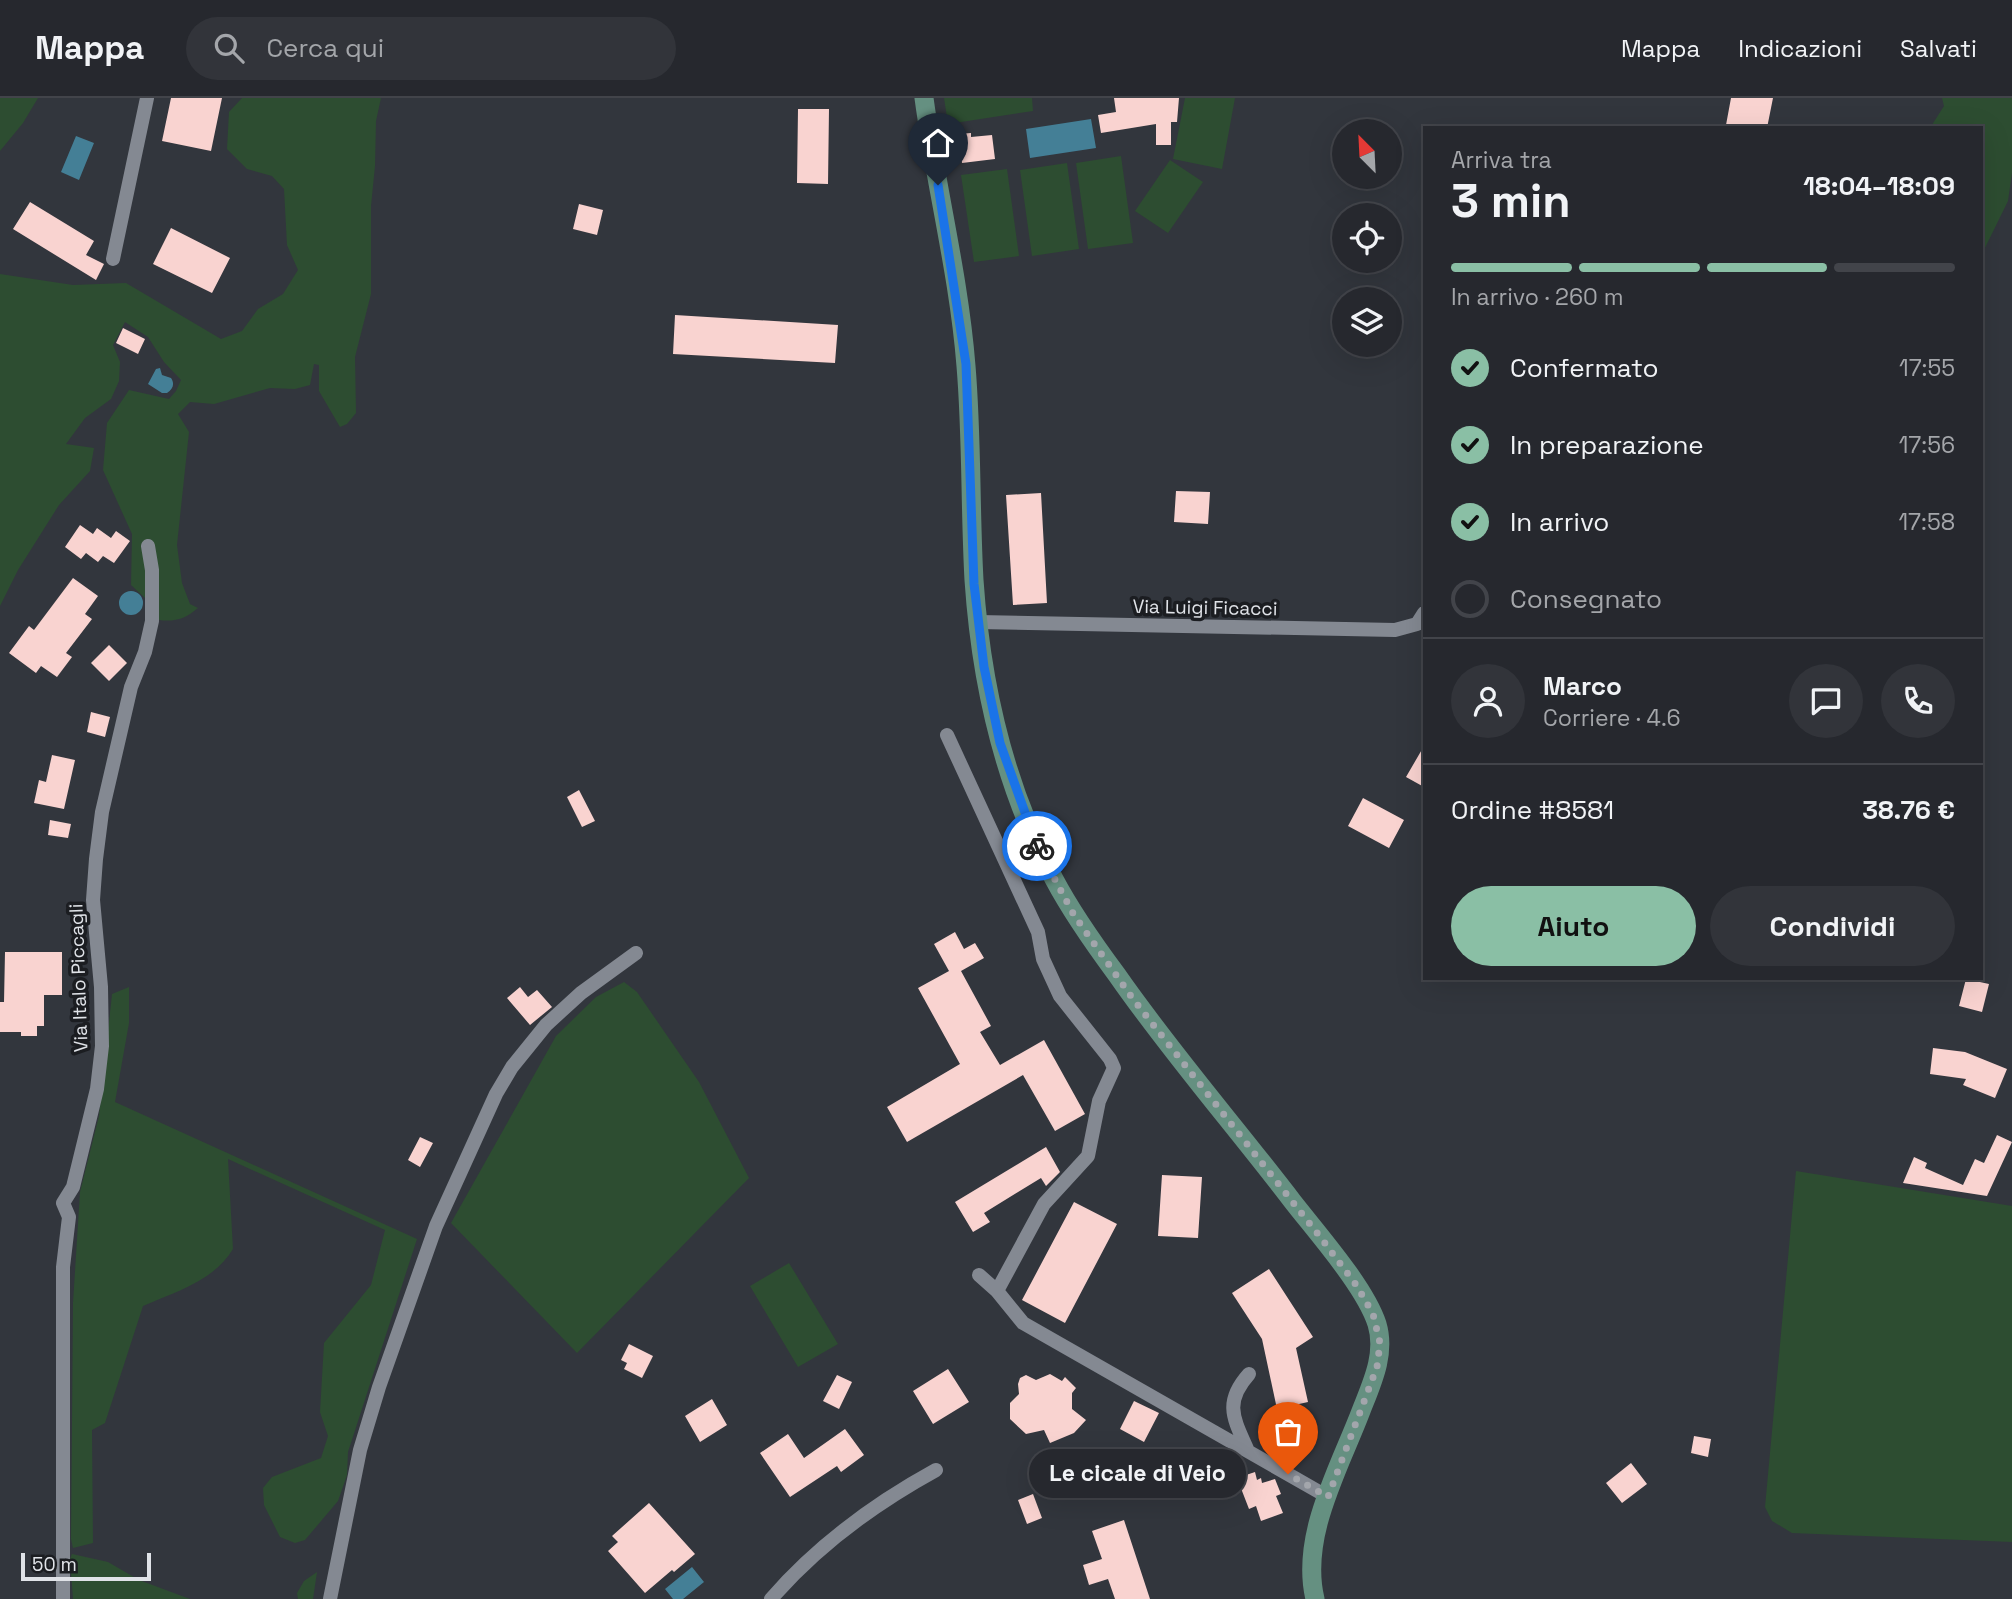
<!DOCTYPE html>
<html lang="it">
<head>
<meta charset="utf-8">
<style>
	:root { --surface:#26282e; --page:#32343a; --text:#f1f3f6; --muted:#a4a6aa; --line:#42444a; --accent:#8abfa5 }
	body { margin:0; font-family:"Space Grotesk",sans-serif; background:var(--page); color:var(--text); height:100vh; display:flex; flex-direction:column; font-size:26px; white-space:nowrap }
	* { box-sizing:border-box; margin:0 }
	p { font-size:23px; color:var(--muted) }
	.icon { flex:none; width:38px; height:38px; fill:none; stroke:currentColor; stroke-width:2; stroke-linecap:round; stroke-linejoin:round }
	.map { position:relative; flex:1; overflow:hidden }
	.sheet { position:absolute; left:1423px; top:28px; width:560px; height:854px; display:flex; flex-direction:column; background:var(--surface); border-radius:0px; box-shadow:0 7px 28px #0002,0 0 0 2px var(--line) }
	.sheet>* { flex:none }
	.needle { width:46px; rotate:336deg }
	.tools { position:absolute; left:1332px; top:21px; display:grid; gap:14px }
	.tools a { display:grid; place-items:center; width:70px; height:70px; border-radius:50%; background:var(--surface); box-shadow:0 7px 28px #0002,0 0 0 2px var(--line); font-size:35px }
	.scale { position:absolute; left:21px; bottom:18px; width:130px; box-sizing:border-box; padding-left:7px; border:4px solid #e0e3e8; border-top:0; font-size:19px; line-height:24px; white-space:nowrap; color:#e0e3e8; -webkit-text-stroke:5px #1b1d21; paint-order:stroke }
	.pin { position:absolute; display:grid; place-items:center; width:60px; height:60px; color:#fff; margin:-72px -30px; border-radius:50% 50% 50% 0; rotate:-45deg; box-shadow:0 0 7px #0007 }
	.pin .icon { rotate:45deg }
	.courier { position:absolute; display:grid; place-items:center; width:70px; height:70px; margin:-35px; border:5px solid #1a73e8; border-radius:50%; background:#fff; color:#222; box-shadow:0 2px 9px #0007 }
	.bubble { position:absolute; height:49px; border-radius:24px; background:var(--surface); box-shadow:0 7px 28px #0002,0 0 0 2px var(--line); font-size:23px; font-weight:600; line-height:49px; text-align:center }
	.overview em { font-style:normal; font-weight:600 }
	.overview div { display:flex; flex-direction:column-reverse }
	.overview { display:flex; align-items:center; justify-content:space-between; height:119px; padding:0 28px }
	h1 { font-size:46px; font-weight:600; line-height:52px }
	.bar { display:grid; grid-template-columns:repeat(4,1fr); gap:10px 7px; align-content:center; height:84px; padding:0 28px }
	.bar i { height:9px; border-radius:5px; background:var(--line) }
	.bar .selected { background:var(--accent) }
	.bar p { grid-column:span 4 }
	.line { display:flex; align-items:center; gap:18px; padding:0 28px; border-top:2px solid var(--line) }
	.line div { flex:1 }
	.round { display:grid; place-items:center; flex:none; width:74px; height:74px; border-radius:37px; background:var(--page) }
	ol { padding:0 28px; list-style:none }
	li { display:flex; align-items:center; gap:21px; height:77px }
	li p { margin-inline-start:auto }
	li .icon { padding:7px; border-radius:50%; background:var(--accent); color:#111; stroke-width:4 }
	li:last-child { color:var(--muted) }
	li i { width:38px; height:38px; border:4px solid var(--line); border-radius:50% }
	.action { display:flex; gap:14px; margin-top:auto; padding:14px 28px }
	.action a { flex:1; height:80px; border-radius:42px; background:var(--accent); color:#111; font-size:28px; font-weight:600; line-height:80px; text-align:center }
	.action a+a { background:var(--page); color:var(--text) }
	header { display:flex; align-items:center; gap:42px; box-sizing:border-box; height:98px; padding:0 35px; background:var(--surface); border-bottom:2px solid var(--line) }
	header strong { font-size:33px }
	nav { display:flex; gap:38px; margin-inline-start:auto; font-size:24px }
	.search { width:490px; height:63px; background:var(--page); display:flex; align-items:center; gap:18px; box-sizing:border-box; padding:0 24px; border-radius:38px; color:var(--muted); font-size:26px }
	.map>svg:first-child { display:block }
	.green { fill:#2d4d31 }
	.water { fill:#447f96 }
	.building { fill:#f9d3d0 }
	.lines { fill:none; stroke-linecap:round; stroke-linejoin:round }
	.street { stroke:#848992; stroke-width:14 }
	.secondary { stroke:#659081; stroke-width:19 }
	.done { stroke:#a3a6ac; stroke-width:7; stroke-dasharray:0 12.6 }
	.route { stroke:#1a73e8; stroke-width:9 }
	.labels { text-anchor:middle; stroke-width:7; stroke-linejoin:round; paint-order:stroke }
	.street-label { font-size:19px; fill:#e0e3e8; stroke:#1b1d21 }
</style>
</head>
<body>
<header>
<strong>Mappa</strong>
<div class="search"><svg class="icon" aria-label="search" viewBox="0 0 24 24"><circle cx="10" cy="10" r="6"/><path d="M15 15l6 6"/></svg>Cerca qui</div>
<nav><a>Mappa</a><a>Indicazioni</a><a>Salvati</a></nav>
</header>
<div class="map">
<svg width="2012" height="1501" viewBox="0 0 2012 1501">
	<rect width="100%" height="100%" fill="#32363d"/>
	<!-- green -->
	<path class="green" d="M 0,0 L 38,0 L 23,25 L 0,53 Z
		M 242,0 L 381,0 L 376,23 L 375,68 L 371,108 L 371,196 L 355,259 L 356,315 L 347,326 L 340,329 L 319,293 L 319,267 L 314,266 L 310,287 L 295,291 L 270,290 L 214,306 L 190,304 L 178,316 L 189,334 L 177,447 L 182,485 L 190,506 L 198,510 C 185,521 175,524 159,522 L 145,500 L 131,487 L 132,436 L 103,372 L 107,325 L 129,292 L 169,301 L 176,293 L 181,282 L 164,264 L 148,239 L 125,224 L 113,247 L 120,264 L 119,283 L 111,301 L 85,320 L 66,346 L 94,350 L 90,373 L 59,407 L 18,472 L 0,508 L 0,176 L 73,187 L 126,185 L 221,241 L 242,233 L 258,211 L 283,196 L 298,172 L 287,147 L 284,91 L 272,78 L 247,71 L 227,51 L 229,14 Z
		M 944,0 L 1032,0 L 1033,13 L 948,26 Z
		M 1185,0 L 1235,0 L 1222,71 L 1173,61 Z
		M 1942,0 L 2012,0 L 2012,75 L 2008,103 L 1981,158 L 1981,30 L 1930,30 L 1944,8 Z
		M 1121,58 L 1133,145 L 1088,151 L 1076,65 Z
		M 1170,62 L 1203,84 L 1168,135 L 1135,113 Z
		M 1067,65 L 1079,151 L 1032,158 L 1020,72 Z
		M 1007,71 L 1019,158 L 974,164 L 961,77 Z
		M 624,884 L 637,894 L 699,984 L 749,1080 L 577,1255 L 451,1125 L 556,938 L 596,899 Z
		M 129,889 L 129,925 L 115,1004 L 417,1141 L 348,1354 L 347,1377 L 338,1403 L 305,1442 L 295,1445 L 280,1439 L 264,1407 L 263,1390 L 272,1379 L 321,1360 L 328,1338 L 320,1314 L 324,1245 L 371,1187 L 385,1132 L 228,1061 L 233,1151 C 214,1183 175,1194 143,1208 L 105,1325 L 92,1332 L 93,1445 L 73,1450 L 71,1441 L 73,1205 L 80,1094 L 99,1018 L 112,896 Z
		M 1796,1073 L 2012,1108 L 2012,1444 L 1792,1435 L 1772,1423 L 1765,1409 Z
		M 789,1165 L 838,1246 L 798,1269 L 750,1188 Z
		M 72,1456 L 108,1464 L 139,1482 L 190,1501 L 73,1501 L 70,1461 Z
		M 317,1474 L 313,1501 L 298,1501 L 297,1495 L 304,1483 Z"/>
	<!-- water -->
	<path class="water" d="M 1091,21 L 1096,50 L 1030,60 L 1026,31 Z
		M 76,38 L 94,45 L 79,82 L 61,74 Z
		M 160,270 L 162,277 L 171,280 C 175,286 173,291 167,295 L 162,295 L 148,286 L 156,271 Z
		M119 505a12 12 0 1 1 24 0a12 12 0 1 1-24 0Z
		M 692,1469 L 704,1484 L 683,1501 L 673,1501 L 665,1491 Z"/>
	<!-- building -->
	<path class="building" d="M 171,0 L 222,0 L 211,53 L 162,43 Z
		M 1114,0 L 1179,0 L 1177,24 L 1171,24 L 1171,47 L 1156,47 L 1156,26 L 1101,35 L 1098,17 L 1116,14 Z
		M 1731,0 L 1773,0 L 1767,30 L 1739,30 L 1726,27 Z
		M 798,11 L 829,11 L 828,86 L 797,85 Z
		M 971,35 L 971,39 L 992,37 L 995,61 L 962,65 L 958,36 Z
		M 30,104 L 94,143 L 86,157 L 104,166 L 96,182 L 13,131 Z
		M 579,106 L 603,112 L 597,137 L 573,131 Z
		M 171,130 L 230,160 L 212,195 L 153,166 Z
		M 675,217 L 838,227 L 835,265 L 673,256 Z
		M 123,230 L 145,241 L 138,256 L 116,245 Z
		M 1176,393 L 1210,394 L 1208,426 L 1174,424 Z
		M 1041,395 L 1047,505 L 1013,507 L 1006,397 Z
		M 80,427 L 93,436 L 97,430 L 111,440 L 116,433 L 130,443 L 114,465 L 103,458 L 98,464 L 86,455 L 81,461 L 65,449 Z
		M 73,480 L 98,498 L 85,516 L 92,521 L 66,555 L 72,559 L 57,579 L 41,568 L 36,575 L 9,555 L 29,528 L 34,532 Z
		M 109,547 L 127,565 L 109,583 L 91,565 Z
		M 91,614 L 110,619 L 105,639 L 87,634 Z
		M 1424,648 L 1424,689 L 1406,679 Z
		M 52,657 L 75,662 L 64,711 L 34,705 L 39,682 L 46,684 Z
		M 579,692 L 595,723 L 582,729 L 567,699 Z
		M 1363,700 L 1404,722 L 1389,750 L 1348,728 Z
		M 50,722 L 71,726 L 68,740 L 48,737 Z
		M 955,834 L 964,851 L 975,845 L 984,860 L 961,873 L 991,928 L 980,934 L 1000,967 L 1044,942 L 1085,1016 L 1055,1033 L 1023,977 L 907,1044 L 887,1009 L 960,966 L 918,890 L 949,873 L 934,846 Z
		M 5,854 L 62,854 L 62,897 L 44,897 L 44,928 L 37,928 L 37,938 L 21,938 L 21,934 L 0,934 L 0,904 L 4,904 Z
		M 1966,881 L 1989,886 L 1982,914 L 1959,908 Z
		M 520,889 L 528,899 L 537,892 L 552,909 L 530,927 L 507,900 Z
		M 1933,950 L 1965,954 L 2007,971 L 1995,1000 L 1963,987 L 1966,981 L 1930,976 Z
		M 1997,1037 L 2012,1044 L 1987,1098 L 1903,1085 L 1914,1059 L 1927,1065 L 1925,1070 L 1963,1087 L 1975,1061 L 1984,1065 Z
		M 420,1039 L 433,1045 L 420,1069 L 408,1062 Z
		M 1046,1049 L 1060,1074 L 1046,1088 L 1041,1080 L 984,1115 L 990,1124 L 973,1134 L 955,1104 Z
		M 1162,1077 L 1202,1079 L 1198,1140 L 1158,1138 Z
		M 1074,1104 L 1117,1126 L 1065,1225 L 1022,1202 Z
		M 1269,1171 L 1313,1239 L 1296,1250 L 1308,1304 L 1277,1311 L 1262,1241 L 1232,1195 Z
		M 629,1246 L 653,1258 L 642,1280 L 624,1271 L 627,1265 L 621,1262 Z
		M 948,1271 L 969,1304 L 933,1326 L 913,1293 Z
		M 1050,1276 L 1062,1283 L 1065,1279 L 1076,1290 L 1072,1295 L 1072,1311 L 1086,1322 L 1074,1335 L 1050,1345 L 1044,1332 L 1026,1336 L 1010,1321 L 1010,1305 L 1019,1296 L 1018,1286 L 1020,1280 L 1026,1277 L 1036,1282 Z
		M 837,1277 L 852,1284 L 839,1311 L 823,1303 Z
		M 712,1301 L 727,1327 L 700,1344 L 685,1318 Z
		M 1134,1303 L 1159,1315 L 1144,1344 L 1120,1331 Z
		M 845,1331 L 864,1357 L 841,1374 L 837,1368 L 790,1399 L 760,1355 L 788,1336 L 804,1360 Z
		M 1694,1338 L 1711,1341 L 1708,1359 L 1691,1355 Z
		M 1631,1365 L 1647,1386 L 1622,1405 L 1606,1385 Z
		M 1255,1374 L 1257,1382 L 1261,1380 L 1262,1385 L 1275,1381 L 1281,1396 L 1276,1398 L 1283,1415 L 1261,1423 L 1256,1408 L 1249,1411 L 1237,1380 Z
		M 1033,1396 L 1042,1420 L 1027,1426 L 1018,1402 Z
		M 649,1405 L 695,1456 L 674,1474 L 672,1472 L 645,1495 L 608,1453 L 618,1444 L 612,1438 Z
		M 1124,1422 L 1150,1501 L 1115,1501 L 1108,1481 L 1089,1487 L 1083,1467 L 1102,1461 L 1092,1433 Z"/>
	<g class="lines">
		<!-- street -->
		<path class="street" d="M 113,161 L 147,0
			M 978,524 L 1395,532 L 1417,526 L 1424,515
			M 947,637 L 1038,834 L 1043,861 L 1060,898 L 1110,961 L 1114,970 L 1099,1003 L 1088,1058 L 1044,1106 L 997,1193 L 1023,1225 L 1328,1399
			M 979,1177 L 997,1193
			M 1248,1353 C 1234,1321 1223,1305 1249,1276
			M 63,1501 L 63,1169 L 69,1119 L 63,1105 L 73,1089 L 97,991 L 102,948 L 101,889 L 93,802 L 96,761 L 102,714 L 131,589 L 145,554 L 152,523 L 152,472 L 148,448
			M 330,1501 L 360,1352 L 379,1289 L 436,1128 L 496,996 L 512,969 L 546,927 L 581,895 L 636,855
			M 771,1501 C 817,1448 874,1406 936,1372"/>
		<!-- secondary -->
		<path class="secondary" d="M 924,0 C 936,89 959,178 966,268 C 972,339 970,410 974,482 C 981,586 1004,688 1054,781 C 1072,815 1094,846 1117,877 C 1172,956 1235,1028 1293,1104 C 1318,1136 1365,1189 1377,1226 C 1386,1256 1372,1285 1361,1313 C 1339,1371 1300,1438 1315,1501"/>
	</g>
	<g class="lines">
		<!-- done -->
		<path class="done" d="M 1037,748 L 1074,817 L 1133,901 L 1321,1140 L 1357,1188 L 1373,1216 L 1380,1245 L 1377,1269 L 1328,1399 L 1288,1376"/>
		<!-- route -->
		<path class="route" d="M 938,87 L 966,266 L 974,486 L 984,569 L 1000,645 L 1037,748"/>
	</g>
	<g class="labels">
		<!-- street labels -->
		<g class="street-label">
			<text transform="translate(1205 509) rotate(1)" y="7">Via Luigi Ficacci</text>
			<text transform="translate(78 880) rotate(-92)" y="7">Via Italo Piccagli</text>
		</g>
	</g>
</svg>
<div class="tools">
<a><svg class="needle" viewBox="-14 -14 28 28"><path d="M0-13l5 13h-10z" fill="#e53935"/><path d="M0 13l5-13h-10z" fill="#a4a6aa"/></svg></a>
<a><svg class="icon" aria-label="locate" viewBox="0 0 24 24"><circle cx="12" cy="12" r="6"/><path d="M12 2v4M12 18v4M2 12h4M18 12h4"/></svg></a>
<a><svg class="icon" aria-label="layers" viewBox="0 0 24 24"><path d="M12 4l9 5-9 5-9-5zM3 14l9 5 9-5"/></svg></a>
</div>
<div class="scale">50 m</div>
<div class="pin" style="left:1288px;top:1376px;background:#ea580c"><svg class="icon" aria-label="bag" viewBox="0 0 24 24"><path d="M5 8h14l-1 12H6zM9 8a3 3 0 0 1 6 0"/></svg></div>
<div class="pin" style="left:938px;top:87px;background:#1f2937"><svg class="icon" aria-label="home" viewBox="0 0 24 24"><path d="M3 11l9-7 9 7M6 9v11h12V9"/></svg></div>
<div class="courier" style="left:1037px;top:748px"><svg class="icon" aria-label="bike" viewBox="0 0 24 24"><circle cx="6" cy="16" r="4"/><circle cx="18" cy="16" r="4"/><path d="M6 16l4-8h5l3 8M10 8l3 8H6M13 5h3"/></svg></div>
<div class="bubble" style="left:1029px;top:1351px;width:217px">Le cicale di Veio</div>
<section class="sheet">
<div class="overview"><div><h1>3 min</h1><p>Arriva tra</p></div><em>18:04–18:09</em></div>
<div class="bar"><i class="selected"></i><i class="selected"></i><i class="selected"></i><i></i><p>In arrivo · 260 m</p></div>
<ol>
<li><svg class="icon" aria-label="check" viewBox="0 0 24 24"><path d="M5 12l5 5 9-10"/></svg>Confermato<p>17:55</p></li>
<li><svg class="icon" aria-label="check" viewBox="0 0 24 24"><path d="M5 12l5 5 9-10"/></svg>In preparazione<p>17:56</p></li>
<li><svg class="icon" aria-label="check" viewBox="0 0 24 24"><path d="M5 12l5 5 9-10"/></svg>In arrivo<p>17:58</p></li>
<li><i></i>Consegnato</li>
</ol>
<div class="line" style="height:126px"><a class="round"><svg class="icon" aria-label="person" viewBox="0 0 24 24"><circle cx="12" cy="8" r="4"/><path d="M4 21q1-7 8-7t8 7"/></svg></a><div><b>Marco</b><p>Corriere · 4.6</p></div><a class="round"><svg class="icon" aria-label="chat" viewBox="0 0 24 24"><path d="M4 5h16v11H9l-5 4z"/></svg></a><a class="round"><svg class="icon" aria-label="phone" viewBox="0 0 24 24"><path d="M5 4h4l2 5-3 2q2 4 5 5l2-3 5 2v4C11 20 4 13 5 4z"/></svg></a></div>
<div class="line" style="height:91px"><div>Ordine #8581</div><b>38.76 €</b></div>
<div class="action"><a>Aiuto</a><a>Condividi</a></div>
</section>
</div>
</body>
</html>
